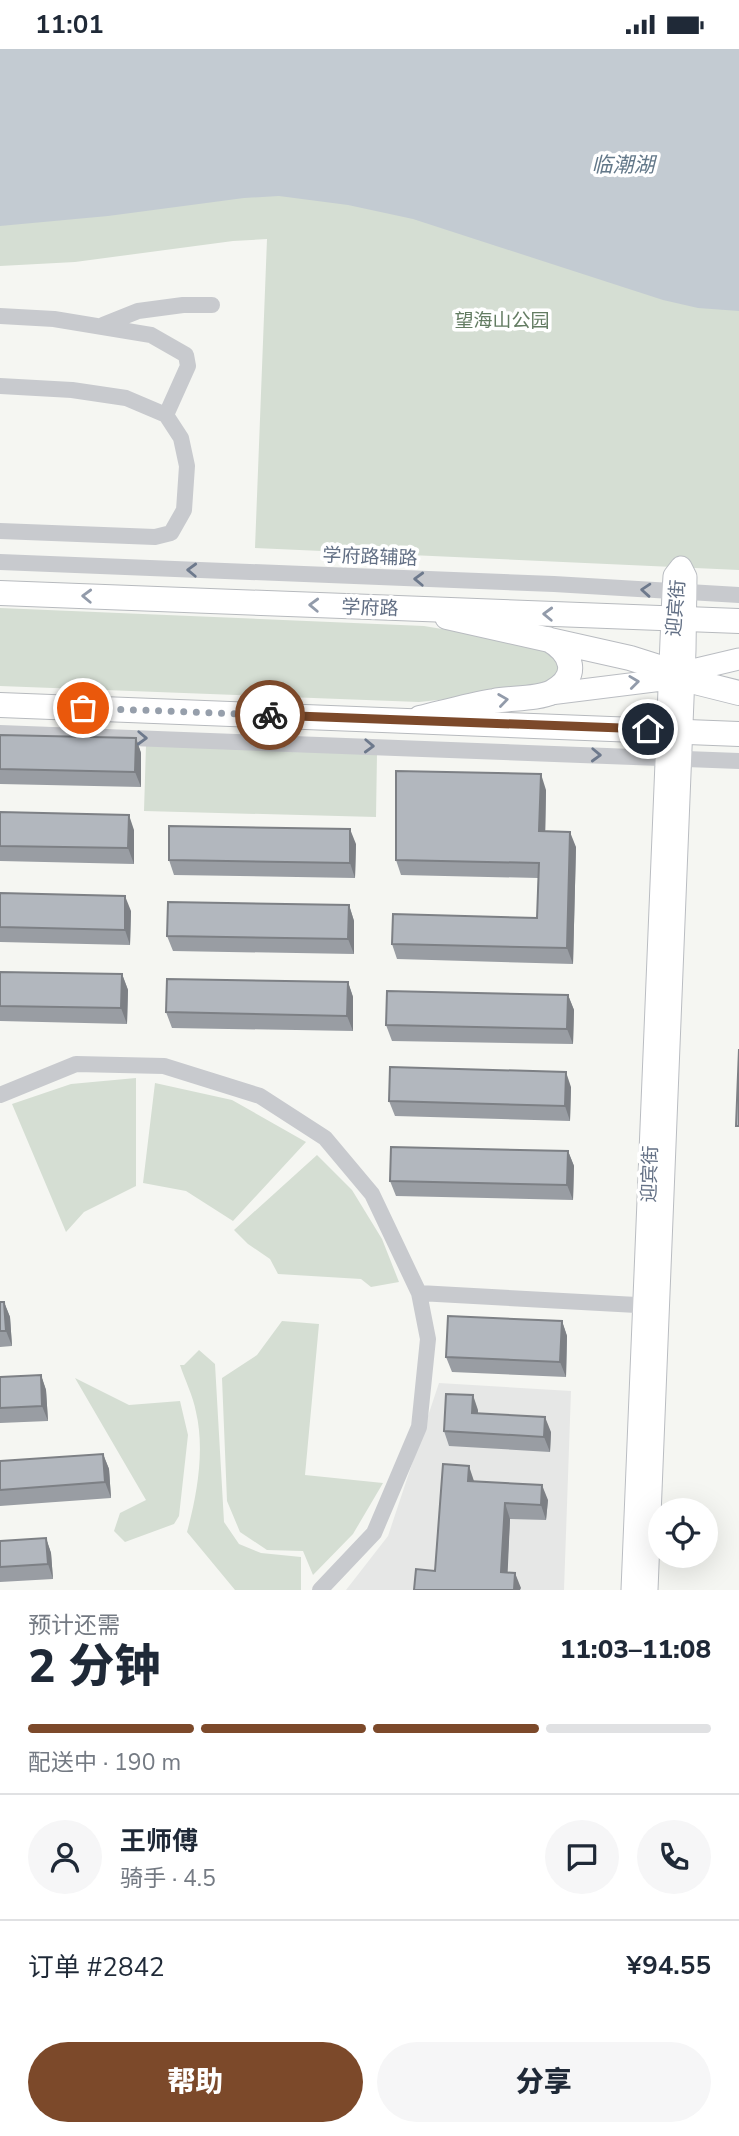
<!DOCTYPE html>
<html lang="zh">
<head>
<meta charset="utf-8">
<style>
	:root { --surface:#fff; --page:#f6f6f7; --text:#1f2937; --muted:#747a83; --line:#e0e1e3; --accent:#7c492a }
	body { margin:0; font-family:"Nunito Sans","Noto Sans SC",sans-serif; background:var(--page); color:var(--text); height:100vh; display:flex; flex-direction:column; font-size:26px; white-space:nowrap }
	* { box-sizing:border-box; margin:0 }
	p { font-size:23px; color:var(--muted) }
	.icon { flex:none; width:38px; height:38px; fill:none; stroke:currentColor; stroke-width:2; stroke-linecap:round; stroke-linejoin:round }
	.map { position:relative; height:1541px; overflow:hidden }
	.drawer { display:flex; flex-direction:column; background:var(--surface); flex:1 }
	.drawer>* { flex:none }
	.controls { position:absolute; left:648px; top:1449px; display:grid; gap:14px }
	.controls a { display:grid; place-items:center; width:70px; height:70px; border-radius:50%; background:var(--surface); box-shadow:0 7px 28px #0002; font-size:35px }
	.pin { position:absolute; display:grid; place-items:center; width:60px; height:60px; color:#fff; margin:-30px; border:4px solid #fff; border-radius:50%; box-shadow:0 2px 7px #0007 }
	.courier { position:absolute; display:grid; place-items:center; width:70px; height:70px; margin:-35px; border:5px solid #7c492a; border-radius:50%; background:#fff; color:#222; box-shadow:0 2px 9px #0007 }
	.overview em { font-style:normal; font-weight:800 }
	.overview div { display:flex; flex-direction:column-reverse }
	.overview { display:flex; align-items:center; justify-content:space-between; height:119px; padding:0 28px }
	h1 { font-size:46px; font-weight:800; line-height:52px }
	.bar { display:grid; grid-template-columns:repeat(4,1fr); gap:10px 7px; align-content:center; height:84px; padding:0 28px }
	.bar i { height:9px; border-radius:5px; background:var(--line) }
	.bar .active { background:var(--accent) }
	.bar p { grid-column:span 4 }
	.line { display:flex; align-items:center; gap:18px; padding:0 28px; border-top:2px solid var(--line) }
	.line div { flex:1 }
	.round { display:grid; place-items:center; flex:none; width:74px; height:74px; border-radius:37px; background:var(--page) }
	.action { display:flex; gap:14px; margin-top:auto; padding:14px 28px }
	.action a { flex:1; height:80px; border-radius:42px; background:var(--accent); color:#fff; font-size:28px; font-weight:800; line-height:80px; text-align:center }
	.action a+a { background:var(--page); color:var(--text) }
	.status { display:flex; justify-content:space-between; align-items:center; height:49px; padding:0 35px; background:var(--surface); direction:ltr }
	.status svg { height:19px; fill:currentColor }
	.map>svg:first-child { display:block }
	.built { fill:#e6e7e6 }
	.green { fill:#d5ded3 }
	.water { fill:#c3cbd2 }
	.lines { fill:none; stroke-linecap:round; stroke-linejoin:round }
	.secondary-casing { stroke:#babdc2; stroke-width:23 }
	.primary-casing { stroke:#b8bbc0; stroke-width:26 }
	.trunk-casing { stroke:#b7babe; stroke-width:26 }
	.minor { stroke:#c8cace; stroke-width:16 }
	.secondary { stroke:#fff; stroke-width:21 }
	.primary { stroke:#fff; stroke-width:24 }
	.trunk { stroke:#fff; stroke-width:24 }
	.wall { fill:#999da3 }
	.shaded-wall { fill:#7d8085 }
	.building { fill:#b2b7be; stroke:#7d8085; stroke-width:2 }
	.oneway { stroke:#6d798c }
	.oneway2 { stroke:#929baa }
	.done { stroke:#969fab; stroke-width:7; stroke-dasharray:0 12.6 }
	.route { stroke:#7c492a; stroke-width:9 }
	.labels { text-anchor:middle; stroke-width:7; stroke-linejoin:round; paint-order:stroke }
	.park-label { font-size:19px; fill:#637c62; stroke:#fff }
	.street-label { font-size:19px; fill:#637085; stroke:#fff }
	.water-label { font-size:21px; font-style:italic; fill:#637889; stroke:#fff }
</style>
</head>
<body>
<div class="status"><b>11:01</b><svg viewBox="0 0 49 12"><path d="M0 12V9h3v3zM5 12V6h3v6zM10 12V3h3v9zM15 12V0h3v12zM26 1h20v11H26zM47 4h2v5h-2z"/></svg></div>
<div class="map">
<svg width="739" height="1541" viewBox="0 0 739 1541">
	<rect width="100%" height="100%" fill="#f5f6f2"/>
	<!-- built -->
	<path class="built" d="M 439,1334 L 571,1342 L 564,1541 L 346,1541 L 388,1487 Z"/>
	<!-- green -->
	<path class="green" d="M 0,0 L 739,0 L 739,521 L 255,499 L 267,190 L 233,192 L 75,213 L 0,217 Z
		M 0,559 L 424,577 L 550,598 L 566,618 L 544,640 L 419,653 L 0,637 Z
		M 146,696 L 377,704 L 376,768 L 144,762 Z
		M 136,1029 L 136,1137 L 84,1163 L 66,1183 L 12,1055 L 71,1035 Z
		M 155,1034 L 232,1051 L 306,1093 L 233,1172 L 186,1142 L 143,1134 Z
		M 317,1106 L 352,1141 L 382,1190 L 399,1233 L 371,1238 L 361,1230 L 278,1225 L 270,1210 L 248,1195 L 234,1181 Z
		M 282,1272 L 319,1275 L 305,1426 L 383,1434 L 353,1485 L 313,1526 L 303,1502 L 267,1501 L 240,1483 L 227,1452 L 222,1329 L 257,1306 Z
		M 199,1301 L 215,1315 L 224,1473 L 239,1495 L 261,1504 L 301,1508 L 301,1541 L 235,1541 L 187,1483 C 197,1446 205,1401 196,1363 C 193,1347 185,1331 180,1316 L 184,1316 Z
		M 75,1329 L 129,1356 L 180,1352 L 188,1386 L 179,1467 L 174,1475 L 125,1493 L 114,1482 L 120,1464 L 146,1451 Z"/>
	<!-- water -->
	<path class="water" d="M 0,0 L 739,0 L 739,262 L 698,259 L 663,251 L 413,170 L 348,156 L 279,147 L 244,149 L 108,167 L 0,177 Z"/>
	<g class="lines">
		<!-- secondary casing -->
		<g class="secondary-casing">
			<path id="secondary" d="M 673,622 L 684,623 L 739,610
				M 550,645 L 670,630
				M 632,1541 L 673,543 L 674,527 L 681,518 L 686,528 L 685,601 L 647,1541"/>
		</g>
		<!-- primary casing -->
		<g class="primary-casing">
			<path id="primary" d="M 447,568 L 630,609 L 671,622
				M 670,630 L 691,632 L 739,644
				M 420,669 C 445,663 469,656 494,652 C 510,649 539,650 552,643 C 581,627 572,604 548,590"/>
		</g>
		<!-- trunk casing -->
		<g class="trunk-casing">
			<path id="trunk" d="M 0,544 L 739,572
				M 0,656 L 739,685"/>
		</g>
		<!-- minor -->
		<path class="minor" d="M 0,267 L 54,270 L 151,286 L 186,306 L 188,317 L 166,366
			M 103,276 L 138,262 L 183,256 L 212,256
			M 0,337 L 72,341 L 126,349 L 166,366 L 181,389 L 187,417 L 184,461 L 171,484 L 155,488 L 0,482
			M 0,513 L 554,535 L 739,546
			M 0,684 L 739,712
			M 0,1046 L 76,1015 L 164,1017 L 260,1047 L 325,1089 L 372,1145 L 419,1244 L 428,1290 L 419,1378 L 374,1484 L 320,1541
			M 419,1244 L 655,1257"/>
		<!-- secondary -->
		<use href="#secondary" class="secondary"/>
		<!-- primary -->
		<use href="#primary" class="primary"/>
		<!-- trunk -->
		<use href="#trunk" class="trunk"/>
	</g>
	<!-- wall -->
	<path class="wall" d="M 0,686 L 136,689 L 141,704 L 141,738 L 0,735 Z
		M 546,741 L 545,782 L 576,798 L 573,915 L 397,910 L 392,895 L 537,869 L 538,829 L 401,826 L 396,811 Z
		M 0,763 L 134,781 L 134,815 L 0,812 Z
		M 356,795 L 355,829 L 174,826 L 169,811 Z
		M 0,844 L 131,862 L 130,896 L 0,893 Z
		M 349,856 L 354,872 L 354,905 L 173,902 L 167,887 Z
		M 0,923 L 122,925 L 128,941 L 127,975 L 0,972 Z
		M 348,933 L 353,948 L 353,982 L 172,979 L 166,963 Z
		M 568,946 L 574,961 L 573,995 L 392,992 L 386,976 Z
		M 571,1038 L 570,1072 L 395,1067 L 389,1052 Z
		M 568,1102 L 574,1117 L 573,1151 L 396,1147 L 390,1132 Z
		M 0,1253 L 4,1253 L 10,1268 L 12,1297 L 0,1298 Z
		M 562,1272 L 567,1287 L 566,1328 L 452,1323 L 446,1308 Z
		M 41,1326 L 46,1341 L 48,1372 L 0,1374 L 0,1328 Z
		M 478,1361 L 478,1364 L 551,1383 L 550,1403 L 449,1397 L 444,1382 Z
		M 103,1405 L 109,1420 L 111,1449 L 0,1457 L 0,1412 Z
		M 474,1432 L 548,1451 L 546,1471 L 510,1470 L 507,1523 L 515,1524 L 520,1541 L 414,1541 L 435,1522 Z
		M 46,1489 L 51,1504 L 53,1530 L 0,1533 L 0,1492 Z"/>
	<!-- shaded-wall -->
	<path class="shaded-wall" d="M 136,689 L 141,704 L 141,738 L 135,723 Z
		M 541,725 L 546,741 L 545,797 L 539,782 Z
		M 129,766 L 134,781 L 134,815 L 128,799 Z
		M 350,780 L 356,795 L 355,829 L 350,814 Z
		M 570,783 L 576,798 L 573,915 L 567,899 Z
		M 125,847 L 131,862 L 130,896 L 125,881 Z
		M 349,856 L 354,872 L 354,905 L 348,890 Z
		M 122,925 L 128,941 L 127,975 L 121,959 Z
		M 348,933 L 353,948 L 353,982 L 347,967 Z
		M 568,946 L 574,961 L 573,995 L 567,980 Z
		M 566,1023 L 571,1038 L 570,1072 L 565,1057 Z
		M 568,1102 L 574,1117 L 573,1151 L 567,1136 Z
		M 4,1253 L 10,1268 L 12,1297 L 6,1282 Z
		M 562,1272 L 567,1287 L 566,1328 L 560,1313 Z
		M 41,1326 L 46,1341 L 48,1372 L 42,1357 Z
		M 473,1346 L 478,1361 L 477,1379 L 472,1364 Z
		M 545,1368 L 551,1383 L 550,1403 L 544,1388 Z
		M 103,1405 L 109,1420 L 111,1449 L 105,1433 Z
		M 469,1417 L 474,1432 L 474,1447 L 468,1432 Z
		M 542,1436 L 548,1451 L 546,1471 L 541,1456 Z
		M 505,1454 L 510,1470 L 507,1538 L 501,1523 Z
		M 46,1489 L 51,1504 L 53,1530 L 48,1515 Z
		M 515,1524 L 521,1539 L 520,1541 L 514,1541 Z"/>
	<!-- building -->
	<path class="building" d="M 0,686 L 136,689 L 135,723 L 0,720 Z
		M 396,722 L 541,725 L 539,782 L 570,783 L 567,899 L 392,895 L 393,865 L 537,869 L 539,814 L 396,811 Z
		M 0,763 L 129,766 L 128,799 L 0,797 Z
		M 169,777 L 350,780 L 350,814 L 169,811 Z
		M 0,844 L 125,847 L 125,881 L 0,878 Z
		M 168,853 L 349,856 L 348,890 L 167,887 Z
		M 0,923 L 122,925 L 121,959 L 0,957 Z
		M 167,930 L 348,933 L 347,967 L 166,963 Z
		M 387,942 L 568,946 L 567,980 L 386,976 Z
		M 739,1000 L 739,1077 L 736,1077 Z
		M 390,1018 L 566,1023 L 565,1057 L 389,1052 Z
		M 391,1098 L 568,1102 L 567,1136 L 390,1132 Z
		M 0,1253 L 4,1253 L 6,1282 L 0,1282 Z
		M 448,1267 L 562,1272 L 560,1313 L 446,1308 Z
		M 41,1326 L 42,1357 L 0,1359 L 0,1328 Z
		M 446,1345 L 473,1346 L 472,1364 L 545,1368 L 544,1388 L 444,1382 Z
		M 103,1405 L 105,1433 L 0,1441 L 0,1412 Z
		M 443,1415 L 469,1417 L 468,1432 L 542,1436 L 541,1456 L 505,1454 L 501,1523 L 515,1524 L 514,1541 L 414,1541 L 416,1520 L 435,1522 Z
		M 46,1489 L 48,1515 L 0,1518 L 0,1492 Z"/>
	<!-- one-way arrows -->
	<defs><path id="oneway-chevron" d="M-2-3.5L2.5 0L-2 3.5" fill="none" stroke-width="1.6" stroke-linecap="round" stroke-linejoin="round" transform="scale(1.75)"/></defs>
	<g class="oneway">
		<use href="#oneway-chevron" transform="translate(192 521) rotate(-178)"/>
		<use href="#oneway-chevron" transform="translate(419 530) rotate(-178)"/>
		<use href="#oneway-chevron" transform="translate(646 541) rotate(-176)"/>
		<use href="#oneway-chevron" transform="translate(142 689) rotate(2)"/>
		<use href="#oneway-chevron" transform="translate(369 697) rotate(2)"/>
		<use href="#oneway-chevron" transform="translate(596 706) rotate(2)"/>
	</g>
	<g class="oneway2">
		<use href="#oneway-chevron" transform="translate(87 547) rotate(-178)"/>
		<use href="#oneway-chevron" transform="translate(314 556) rotate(-178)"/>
		<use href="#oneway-chevron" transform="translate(548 565) rotate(-178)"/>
		<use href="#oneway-chevron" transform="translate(634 633) rotate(-7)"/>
		<use href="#oneway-chevron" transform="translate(503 651) rotate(-8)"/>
	</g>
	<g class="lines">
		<!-- done -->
		<path class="done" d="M 83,659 L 270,666"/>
		<!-- route -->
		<path class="route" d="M 270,666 L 648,680"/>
	</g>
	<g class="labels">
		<!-- park labels -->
		<g class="park-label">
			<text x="502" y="278">望海山公园</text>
		</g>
		<!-- street labels -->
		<g class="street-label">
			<text transform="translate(370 507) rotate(2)" y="7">学府路辅路</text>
			<text transform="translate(370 558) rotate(2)" y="7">学府路</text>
			<text transform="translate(675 559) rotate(-85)" y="7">迎宾街</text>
			<text transform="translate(649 1125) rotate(-88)" y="7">迎宾街</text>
		</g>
		<!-- water labels -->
		<g class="water-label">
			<text x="623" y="123">临潮湖</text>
		</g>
	</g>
</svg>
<div class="controls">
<a><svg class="icon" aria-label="locate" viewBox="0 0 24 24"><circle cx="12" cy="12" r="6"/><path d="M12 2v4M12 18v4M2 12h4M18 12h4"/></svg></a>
</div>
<div class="pin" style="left:83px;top:659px;background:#ea580c"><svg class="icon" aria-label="bag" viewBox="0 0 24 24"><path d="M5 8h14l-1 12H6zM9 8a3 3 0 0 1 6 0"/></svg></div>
<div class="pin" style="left:648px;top:680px;background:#1f2937"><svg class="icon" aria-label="home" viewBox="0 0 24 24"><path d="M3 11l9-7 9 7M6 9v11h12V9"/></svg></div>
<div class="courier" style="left:270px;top:666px"><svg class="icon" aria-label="bike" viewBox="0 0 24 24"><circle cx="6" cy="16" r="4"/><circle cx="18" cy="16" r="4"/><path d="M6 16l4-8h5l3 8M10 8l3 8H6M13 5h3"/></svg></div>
</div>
<section class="drawer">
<div class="overview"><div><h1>2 分钟</h1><p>预计还需</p></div><em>11:03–11:08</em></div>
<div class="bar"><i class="active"></i><i class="active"></i><i class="active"></i><i></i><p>配送中 · 190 m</p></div>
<div class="line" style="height:126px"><a class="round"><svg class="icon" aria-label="person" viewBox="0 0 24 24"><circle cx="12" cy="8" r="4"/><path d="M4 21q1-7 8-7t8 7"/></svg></a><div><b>王师傅</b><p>骑手 · 4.5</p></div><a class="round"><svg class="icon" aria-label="chat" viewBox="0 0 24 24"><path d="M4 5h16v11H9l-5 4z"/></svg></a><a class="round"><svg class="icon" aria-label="phone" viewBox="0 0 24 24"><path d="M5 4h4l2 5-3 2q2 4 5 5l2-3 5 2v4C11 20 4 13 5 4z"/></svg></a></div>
<div class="line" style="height:91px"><div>订单 #2842</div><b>¥94.55</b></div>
<div class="action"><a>帮助</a><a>分享</a></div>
</section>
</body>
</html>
